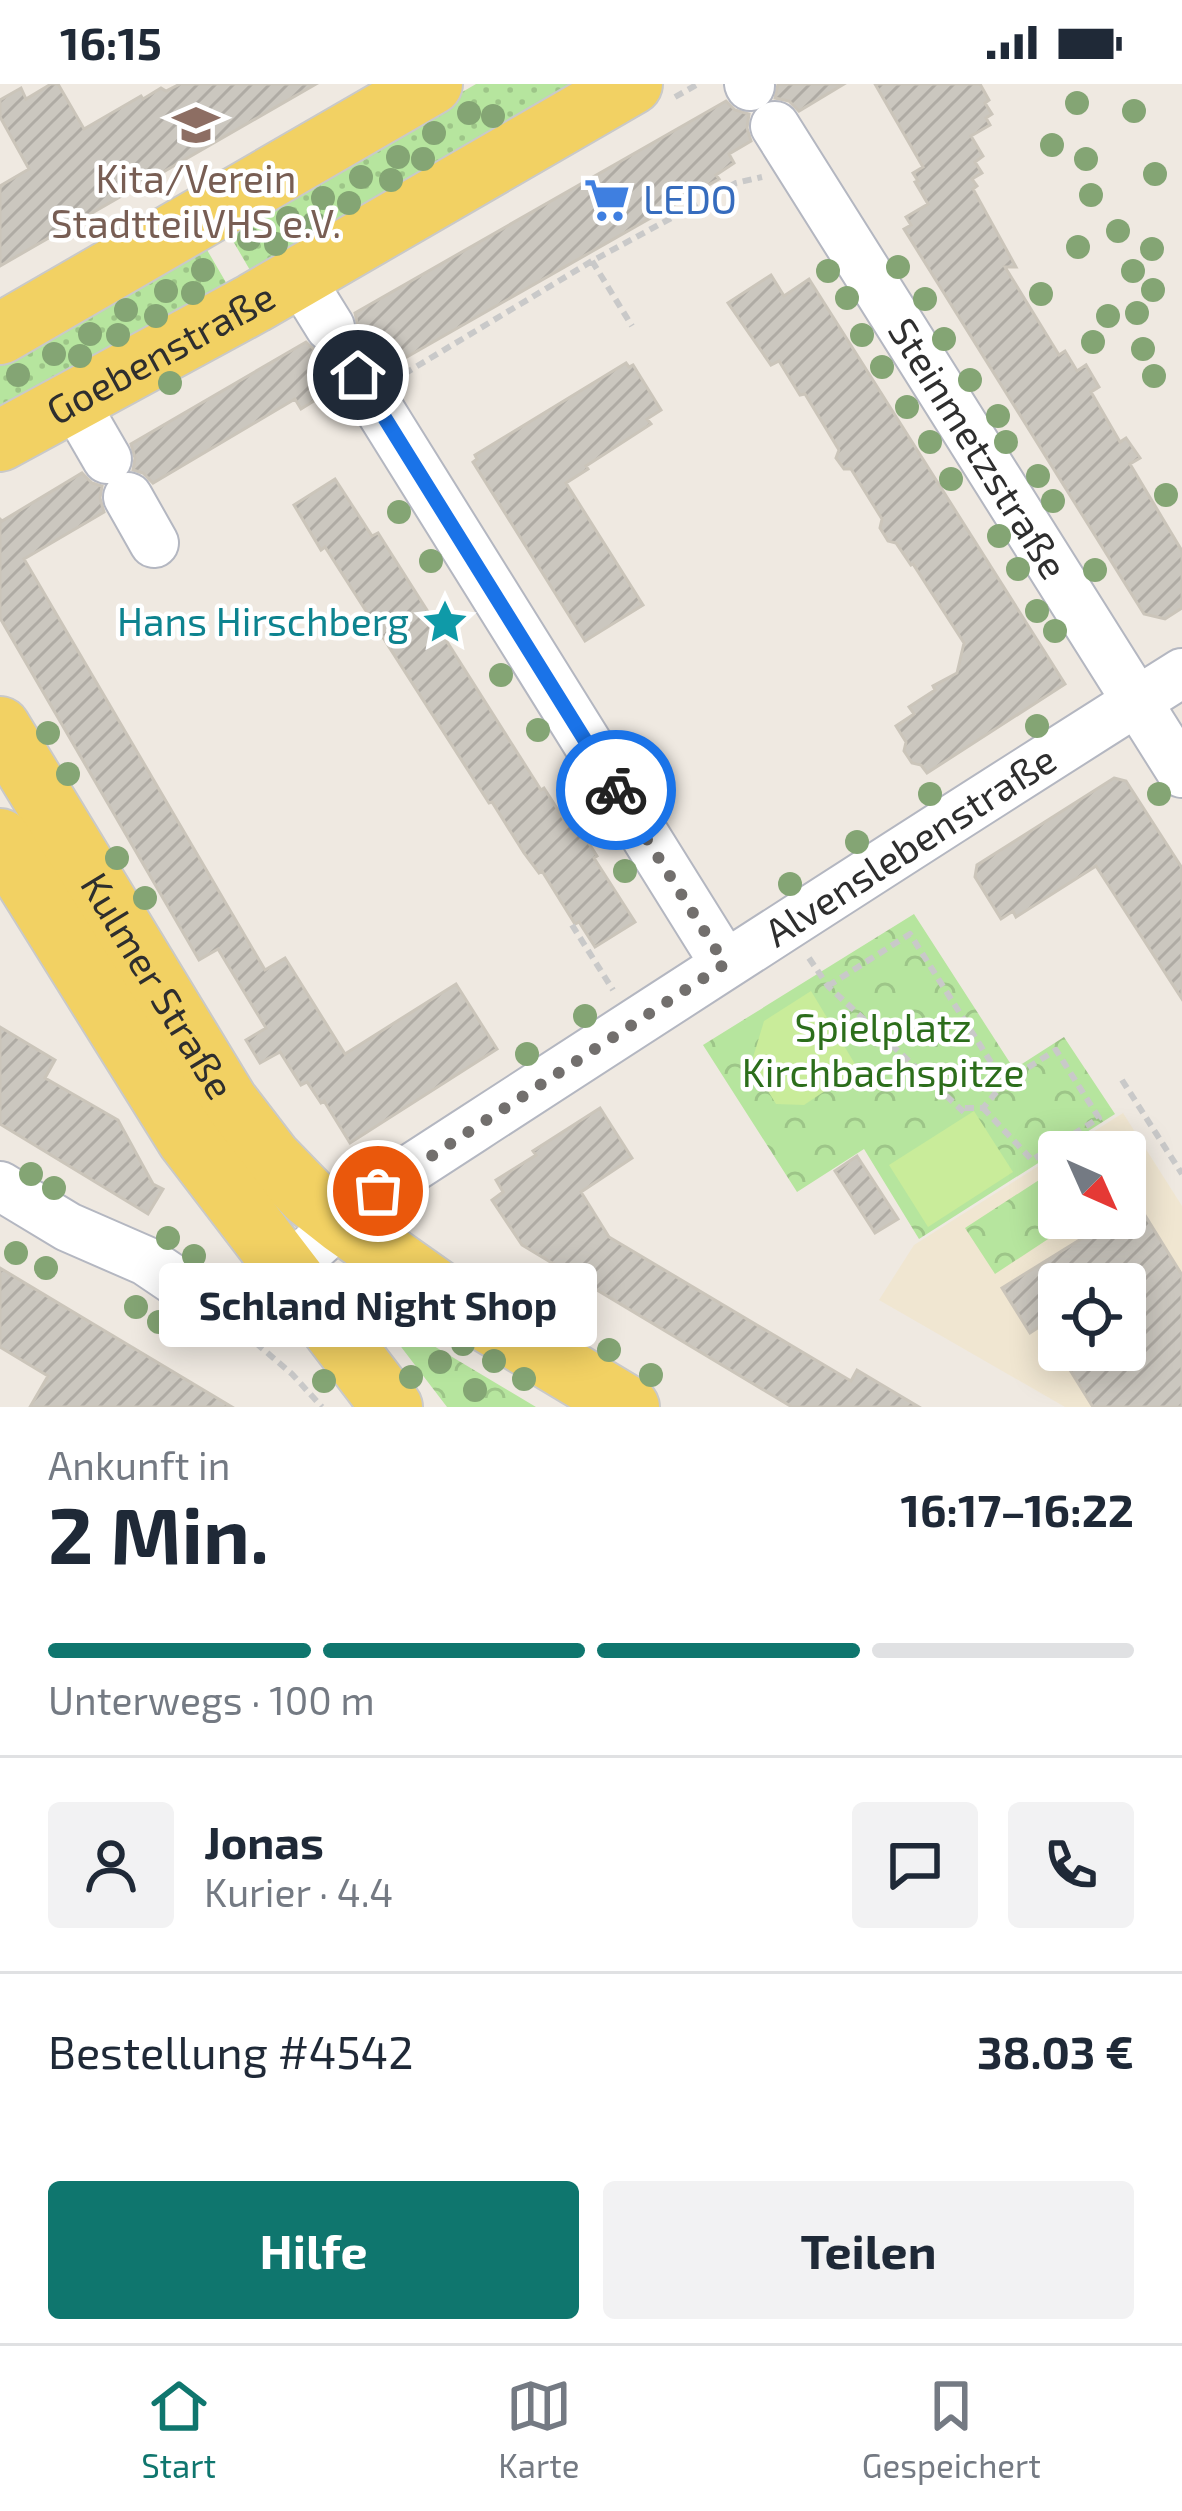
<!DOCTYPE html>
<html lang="de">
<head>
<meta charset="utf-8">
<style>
	:root { --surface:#fff; --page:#f2f2f3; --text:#1f2937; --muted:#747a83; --line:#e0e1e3; --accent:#0f766e }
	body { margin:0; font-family:"Exo 2",sans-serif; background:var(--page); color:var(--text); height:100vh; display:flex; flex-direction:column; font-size:45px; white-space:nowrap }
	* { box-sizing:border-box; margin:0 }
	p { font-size:39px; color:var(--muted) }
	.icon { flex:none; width:66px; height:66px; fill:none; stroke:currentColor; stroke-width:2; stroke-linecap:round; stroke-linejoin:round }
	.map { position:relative; height:1323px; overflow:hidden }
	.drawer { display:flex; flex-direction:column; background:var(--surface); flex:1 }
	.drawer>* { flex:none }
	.needle { width:78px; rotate:135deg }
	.controls { position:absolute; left:1038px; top:1047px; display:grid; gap:24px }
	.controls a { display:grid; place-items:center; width:108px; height:108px; border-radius:12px; background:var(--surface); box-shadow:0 6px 30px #0003; font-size:60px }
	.pin { position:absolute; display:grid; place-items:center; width:102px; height:102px; color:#fff; margin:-51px; border:6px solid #fff; border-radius:50%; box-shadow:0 3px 12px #0007 }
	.courier { position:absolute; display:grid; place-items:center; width:120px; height:120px; margin:-60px; border:9px solid #1a73e8; border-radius:50%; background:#fff; color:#222; box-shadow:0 3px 15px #0007 }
	.bubble { position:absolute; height:84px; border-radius:12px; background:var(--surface); box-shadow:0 6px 30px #0003; font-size:39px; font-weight:700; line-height:84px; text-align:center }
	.summary em { font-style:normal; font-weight:700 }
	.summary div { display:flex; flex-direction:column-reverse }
	.summary { display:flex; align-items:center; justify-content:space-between; height:204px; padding:0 48px }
	h1 { font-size:78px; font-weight:700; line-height:90px }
	.bar { display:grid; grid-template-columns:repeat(4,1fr); gap:18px 12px; align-content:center; height:144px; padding:0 48px }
	.bar i { height:15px; border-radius:9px; background:var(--line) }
	.bar .current { background:var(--accent) }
	.bar p { grid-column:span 4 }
	.line { display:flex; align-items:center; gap:30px; padding:0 48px; border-top:3px solid var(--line) }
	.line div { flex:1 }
	.round { display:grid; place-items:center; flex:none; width:126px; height:126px; border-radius:12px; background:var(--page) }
	.button { display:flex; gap:24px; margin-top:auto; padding:24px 48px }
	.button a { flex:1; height:138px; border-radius:12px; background:var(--accent); color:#fff; font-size:48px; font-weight:700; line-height:138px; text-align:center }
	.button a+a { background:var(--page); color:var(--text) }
	.status { display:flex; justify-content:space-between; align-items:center; height:84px; padding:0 60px; background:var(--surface); direction:ltr }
	.status svg { height:33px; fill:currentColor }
	.tabs { display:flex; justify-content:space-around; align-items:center; height:168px; border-top:3px solid var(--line); background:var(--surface); font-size:33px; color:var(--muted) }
	.tabs a { display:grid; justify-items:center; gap:6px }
	.tabs .current { color:var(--accent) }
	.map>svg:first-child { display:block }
	.education { fill:#f0e6d1; fill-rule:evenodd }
	.grass { fill:url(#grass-dots) }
	.park { fill:url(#park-crowns) }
	.pitch { fill:#c9ec9a }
	.building { fill:url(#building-hatch); stroke:#cbc5ba; stroke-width:3; fill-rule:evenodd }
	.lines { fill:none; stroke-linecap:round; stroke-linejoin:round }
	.minor-casing { stroke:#b4b7c1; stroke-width:52 }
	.major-casing { stroke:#c9c9c9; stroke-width:64 }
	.path { stroke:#c9c9c9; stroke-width:6; stroke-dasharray:9 6; stroke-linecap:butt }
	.minor { stroke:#fff; stroke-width:48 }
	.major { stroke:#f2d163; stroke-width:60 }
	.tree { fill:#84a574 }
	.done { stroke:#726f6d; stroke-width:12; stroke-dasharray:0 21.6 }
	.route { stroke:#1a73e8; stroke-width:15 }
	.labels { text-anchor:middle; stroke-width:9; stroke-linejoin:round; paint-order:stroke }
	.education-label { font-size:39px; fill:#785e54; stroke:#fff }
	.shop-label { font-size:39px; fill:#366cbe; stroke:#fff; text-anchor:start }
	.street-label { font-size:39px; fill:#2e2e2e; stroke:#fff }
	.culture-label { font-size:39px; fill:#0d838f; stroke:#fff; text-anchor:end }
	.park-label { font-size:39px; fill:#2c6e1b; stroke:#fff }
</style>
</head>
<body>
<div class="status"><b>16:15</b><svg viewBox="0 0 49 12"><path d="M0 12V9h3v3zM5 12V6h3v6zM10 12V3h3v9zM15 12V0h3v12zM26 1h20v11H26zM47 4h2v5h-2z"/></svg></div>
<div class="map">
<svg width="1182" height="1323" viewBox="0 0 1182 1323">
	<defs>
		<pattern id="grass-dots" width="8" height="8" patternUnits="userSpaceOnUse" patternTransform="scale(3)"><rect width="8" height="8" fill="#b6e59e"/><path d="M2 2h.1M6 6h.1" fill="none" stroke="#9dc588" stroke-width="1.8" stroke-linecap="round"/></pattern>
		<pattern id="park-crowns" width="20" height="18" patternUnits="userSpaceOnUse" patternTransform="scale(3)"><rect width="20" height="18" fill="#b6e59e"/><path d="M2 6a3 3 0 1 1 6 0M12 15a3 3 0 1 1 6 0" fill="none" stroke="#9dc588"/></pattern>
		<pattern id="building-hatch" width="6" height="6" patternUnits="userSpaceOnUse" patternTransform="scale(3)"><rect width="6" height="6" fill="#cbc7bf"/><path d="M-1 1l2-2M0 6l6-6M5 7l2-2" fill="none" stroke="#afaba4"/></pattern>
	</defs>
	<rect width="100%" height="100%" fill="#efe9e1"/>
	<!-- education -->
	<path class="education" d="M 1123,1029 L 1182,1122 L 1182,1323 L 1065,1323 L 879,1216 L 914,1161 L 1059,1069 L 1059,1134 L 1125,1134 L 1125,1068 L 1061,1068 ZM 1059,1200 L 1125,1200 L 1125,1266 L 1059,1266 Z"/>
	<!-- grass -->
	<path class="grass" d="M 476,0 L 588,0 L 254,193 L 226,145 Z
		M 203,159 L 231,207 L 0,332 L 0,276 Z"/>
	<!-- park -->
	<path class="park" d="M 914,830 L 1014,985 L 1064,953 L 1115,1030 L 919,1155 L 864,1065 L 797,1108 L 703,961 Z
		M 1059,1083 L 1059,1134 L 1080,1134 L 995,1190 L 965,1144 Z
		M 402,1243 L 536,1323 L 447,1323 L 392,1251 Z"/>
	<!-- pitch -->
	<path class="pitch" d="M 811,907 L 858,985 L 804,1021 L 776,1020 L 751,980 L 764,937 Z
		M 974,1027 L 1013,1088 L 928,1143 L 889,1081 Z"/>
	<!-- building -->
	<path class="building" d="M 51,0 L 58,0 L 84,45 L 141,12 L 143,15 L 161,4 L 166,7 L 180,0 L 316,0 L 0,182 L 0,102 L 29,85 L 0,33 L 0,16 L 21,4 L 26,15 Z
		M 778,0 L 844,0 L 799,27 L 789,17 L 775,14 Z
		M 875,0 L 980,0 L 989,16 L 985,19 L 992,30 L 986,34 L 990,41 L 971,52 L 983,72 L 975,78 L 982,89 L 972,95 L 977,102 L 973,105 L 1016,183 L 1005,183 L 1059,271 L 1065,267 L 1077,287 L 1086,281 L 1099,303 L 1091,308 L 1120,358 L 1126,354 L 1140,374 L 1130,380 L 1182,467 L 1182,524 L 1165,535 L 1144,530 L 904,145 L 911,141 L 906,133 L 928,120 L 915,98 L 918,97 L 913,89 L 923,83 Z
		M 726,17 L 735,26 L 749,30 L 747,44 L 751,57 L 729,70 L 734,79 L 716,91 L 719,95 L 405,274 L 400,266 L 382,276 L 370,265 L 358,263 L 347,265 L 356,255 L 358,243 L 355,229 Z
		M 771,191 L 784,212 L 809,195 L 1065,600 L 927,689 L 921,681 L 912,679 L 904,667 L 906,658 L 896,642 L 914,630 L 909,623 L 935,606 L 933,602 L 957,589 L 964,559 L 913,480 L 911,481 L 896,459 L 888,457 L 880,444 L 882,435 L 851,385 L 844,385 L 836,374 L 839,366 L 805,310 L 800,311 L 779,277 L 771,281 L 728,219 Z
		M 306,258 L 318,269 L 330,271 L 341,269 L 332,279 L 330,291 L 333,305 L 301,325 L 295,315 L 153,399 L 143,389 L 133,386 L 135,374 L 131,360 Z
		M 626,279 L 629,283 L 633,281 L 661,326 L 647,335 L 651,340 L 586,382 L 588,385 L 566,399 L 643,521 L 585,557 L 473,378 L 477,375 L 475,371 Z
		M 82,389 L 92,399 L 102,402 L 100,414 L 104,428 L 24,475 L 265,886 L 285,874 L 345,970 L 456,900 L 497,965 L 350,1059 L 324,1017 L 321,1019 L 307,998 L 301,1001 L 280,968 L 260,979 L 246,956 L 266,944 L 218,865 L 199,876 L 0,534 L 0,435 L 2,437 Z
		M 335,395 L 372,452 L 378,449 L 541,706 L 544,704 L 567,740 L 574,736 L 597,772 L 594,774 L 635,838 L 595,863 L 579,838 L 575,840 L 542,787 L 539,789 L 524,769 L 492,718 L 489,719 L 325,463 L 321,466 L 294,421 Z
		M 1114,694 L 1126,697 L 1182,784 L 1182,915 L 1096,782 L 1016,833 L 1013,827 L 1001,835 L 975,793 L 977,781 Z
		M 0,943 L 55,976 L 45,994 L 118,1036 L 153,1100 L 163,1105 L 148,1130 L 0,1040 Z
		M 600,1024 L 632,1074 L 581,1108 L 609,1153 L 851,1297 L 857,1286 L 919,1323 L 792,1323 L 522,1161 L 492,1116 L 503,1108 L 496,1096 L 536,1071 L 533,1067 Z
		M 857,1072 L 898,1135 L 875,1149 L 835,1087 Z
		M 1138,1120 L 1182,1191 L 1182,1323 L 1093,1323 L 1042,1241 L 1030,1249 L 1002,1204 L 1115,1134 L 1125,1134 L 1125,1128 ZM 1059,1200 L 1125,1200 L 1125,1266 L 1059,1266 Z
		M 0,1184 L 95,1241 L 232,1323 L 30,1323 L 48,1292 L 0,1263 Z"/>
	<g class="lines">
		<!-- minor casing -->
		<g class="minor-casing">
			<g id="minor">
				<path d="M 749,0 L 750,2"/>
				<path id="s1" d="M 775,42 L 1182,689"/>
				<path d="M 299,193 L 330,243"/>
				<path d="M 358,291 L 725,880"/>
				<path d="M 74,318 L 107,375"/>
				<path d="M 128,413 L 154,459"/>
				<path id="s2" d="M 0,1102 L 68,1143 L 146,1177 L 226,1231 C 289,1195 334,1135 395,1095 C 657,925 918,755 1182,589"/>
			</g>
		</g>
		<!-- major casing -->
		<g class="major-casing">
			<g id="major">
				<path d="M 0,250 L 432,0"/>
				<path id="s3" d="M 0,357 L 254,219 L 632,0"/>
				<path id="s4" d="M 0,643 L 228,1018 L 271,1074 L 309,1113 L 342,1139 L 454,1218 L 629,1323"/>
				<path d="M 0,755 L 187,1055 L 392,1323"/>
			</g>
		</g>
		<!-- path -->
		<path class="path" d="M 675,13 L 698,0
			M 592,177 L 632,242
			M 404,290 L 592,177 L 736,99 L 762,93
			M 572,841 L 613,906
			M 809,874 L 828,902 L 967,1031
			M 828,902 L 910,850 L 1004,999 L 983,1024 L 961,1024
			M 1122,996 L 1182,1090
			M 983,1024 L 1032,1076 L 1099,1034 L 1056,966 L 1005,998
			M 256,1259 L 292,1290 L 322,1323"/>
		<!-- minor -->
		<use href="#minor" class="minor"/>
		<!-- major -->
		<use href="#major" class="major"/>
	</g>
	<!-- trees -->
	<g class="tree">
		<circle cx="1077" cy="19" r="12"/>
		<circle cx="1134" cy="27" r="12"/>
		<circle cx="469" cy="29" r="12"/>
		<circle cx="493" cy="32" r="12"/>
		<circle cx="434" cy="49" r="12"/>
		<circle cx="1052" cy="61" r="12"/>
		<circle cx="398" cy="73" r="12"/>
		<circle cx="423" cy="75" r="12"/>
		<circle cx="1086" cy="75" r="12"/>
		<circle cx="1155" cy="90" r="12"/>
		<circle cx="361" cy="93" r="12"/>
		<circle cx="391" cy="96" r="12"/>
		<circle cx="1091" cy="111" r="12"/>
		<circle cx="323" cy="114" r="12"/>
		<circle cx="349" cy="119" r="12"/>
		<circle cx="288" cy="134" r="12"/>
		<circle cx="314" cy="139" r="12"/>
		<circle cx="1118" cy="147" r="12"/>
		<circle cx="249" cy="155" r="12"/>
		<circle cx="276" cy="160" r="12"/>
		<circle cx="1078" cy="163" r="12"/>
		<circle cx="1152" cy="165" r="12"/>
		<circle cx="898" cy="183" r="12"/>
		<circle cx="203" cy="186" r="12"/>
		<circle cx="828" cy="187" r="12"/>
		<circle cx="1133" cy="187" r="12"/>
		<circle cx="1153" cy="206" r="12"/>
		<circle cx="166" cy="207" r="12"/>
		<circle cx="193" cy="209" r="12"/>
		<circle cx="1041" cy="210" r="12"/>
		<circle cx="847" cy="214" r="12"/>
		<circle cx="925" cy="215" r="12"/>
		<circle cx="126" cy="226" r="12"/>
		<circle cx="1137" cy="229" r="12"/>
		<circle cx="156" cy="232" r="12"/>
		<circle cx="1108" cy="232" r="12"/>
		<circle cx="90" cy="250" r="12"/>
		<circle cx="118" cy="251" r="12"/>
		<circle cx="862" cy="251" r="12"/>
		<circle cx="944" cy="255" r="12"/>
		<circle cx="1093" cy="258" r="12"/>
		<circle cx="1143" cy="265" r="12"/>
		<circle cx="54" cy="270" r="12"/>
		<circle cx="80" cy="272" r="12"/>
		<circle cx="882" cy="283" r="12"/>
		<circle cx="18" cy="291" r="12"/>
		<circle cx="1154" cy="292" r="12"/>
		<circle cx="970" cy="296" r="12"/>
		<circle cx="170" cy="299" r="12"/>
		<circle cx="907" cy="323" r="12"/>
		<circle cx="998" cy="332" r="12"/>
		<circle cx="930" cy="358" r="12"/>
		<circle cx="1006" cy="358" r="12"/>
		<circle cx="1038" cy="392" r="12"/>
		<circle cx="951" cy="395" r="12"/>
		<circle cx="1166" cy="411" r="12"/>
		<circle cx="1053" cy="417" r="12"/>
		<circle cx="399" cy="428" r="12"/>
		<circle cx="999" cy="452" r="12"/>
		<circle cx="431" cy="477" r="12"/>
		<circle cx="1018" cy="485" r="12"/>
		<circle cx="1095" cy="486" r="12"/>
		<circle cx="1037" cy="527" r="12"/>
		<circle cx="1055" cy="547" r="12"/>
		<circle cx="501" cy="591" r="12"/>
		<circle cx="1037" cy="642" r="12"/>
		<circle cx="538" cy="646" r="12"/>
		<circle cx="48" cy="649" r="12"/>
		<circle cx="68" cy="690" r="12"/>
		<circle cx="571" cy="699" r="12"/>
		<circle cx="930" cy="710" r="12"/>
		<circle cx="1159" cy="710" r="12"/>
		<circle cx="857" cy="758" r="12"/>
		<circle cx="117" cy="774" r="12"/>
		<circle cx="625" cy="787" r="12"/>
		<circle cx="790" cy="800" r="12"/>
		<circle cx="145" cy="814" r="12"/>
		<circle cx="585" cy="932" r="12"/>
		<circle cx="527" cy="970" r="12"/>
		<circle cx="31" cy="1090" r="12"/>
		<circle cx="54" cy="1104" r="12"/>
		<circle cx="168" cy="1154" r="12"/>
		<circle cx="16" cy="1169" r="12"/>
		<circle cx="194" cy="1172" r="12"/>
		<circle cx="46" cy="1184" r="12"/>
		<circle cx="521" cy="1212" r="12"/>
		<circle cx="136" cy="1223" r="12"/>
		<circle cx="410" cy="1227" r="12"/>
		<circle cx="159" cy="1238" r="12"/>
		<circle cx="437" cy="1243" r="12"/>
		<circle cx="463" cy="1260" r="12"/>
		<circle cx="609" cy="1266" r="12"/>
		<circle cx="494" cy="1277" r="12"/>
		<circle cx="440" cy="1278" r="12"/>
		<circle cx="651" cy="1291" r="12"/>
		<circle cx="411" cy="1293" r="12"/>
		<circle cx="524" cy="1295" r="12"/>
		<circle cx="324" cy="1297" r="12"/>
		<circle cx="475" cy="1306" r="12"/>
	</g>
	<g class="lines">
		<!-- done -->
		<path class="done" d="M 378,1107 L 725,880 L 616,706"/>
		<!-- route -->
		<path class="route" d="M 358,291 L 616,706"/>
	</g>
	<!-- icons -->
	<defs>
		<g id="school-bare" transform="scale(3.6)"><path d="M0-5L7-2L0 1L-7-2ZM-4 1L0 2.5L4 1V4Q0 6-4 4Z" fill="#8d6e63" stroke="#fff" stroke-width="2.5" paint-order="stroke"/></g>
		<g id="supermarket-bare" transform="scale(3.6)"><path d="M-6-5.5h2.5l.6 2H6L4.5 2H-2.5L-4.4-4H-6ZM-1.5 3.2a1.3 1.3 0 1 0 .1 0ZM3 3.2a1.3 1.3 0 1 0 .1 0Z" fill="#3f7fe0" stroke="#fff" stroke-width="2.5" paint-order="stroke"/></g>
		<g id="sight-bare" transform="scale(3.6)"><path d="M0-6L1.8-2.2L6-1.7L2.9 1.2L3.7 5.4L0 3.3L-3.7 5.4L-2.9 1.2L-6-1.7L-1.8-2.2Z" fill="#0f9aa8" stroke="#fff" stroke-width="2.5" paint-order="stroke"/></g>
	</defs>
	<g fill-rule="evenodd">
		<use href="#school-bare" x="196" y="41"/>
		<use href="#supermarket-bare" x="607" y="116"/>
		<use href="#sight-bare" x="445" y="538"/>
	</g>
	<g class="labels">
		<!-- education labels -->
		<g class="education-label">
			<text x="196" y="109">Kita/Verein<tspan x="196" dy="45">StadtteilVHS e.V.</tspan></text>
		</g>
		<!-- shop labels -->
		<g class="shop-label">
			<text x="643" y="130">LEDO</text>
		</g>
		<!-- street labels -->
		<g class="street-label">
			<text dy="14" stroke="none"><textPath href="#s3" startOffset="183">Goebenstraße</textPath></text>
			<text dy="14" stroke="none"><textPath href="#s1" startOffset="381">Steinmetzstraße</textPath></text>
			<text dy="14" stroke="none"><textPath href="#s2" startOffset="1092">Alvenslebenstraße</textPath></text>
			<text dy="14" stroke="none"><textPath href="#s4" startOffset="303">Kulmer Straße</textPath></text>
		</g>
		<!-- culture labels -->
		<g class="culture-label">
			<text x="409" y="552">Hans Hirschberg</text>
		</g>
		<!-- park labels -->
		<g class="park-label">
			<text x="883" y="958">Spielplatz<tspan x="883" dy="45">Kirchbachspitze</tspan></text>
		</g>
	</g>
</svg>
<div class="controls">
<a><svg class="needle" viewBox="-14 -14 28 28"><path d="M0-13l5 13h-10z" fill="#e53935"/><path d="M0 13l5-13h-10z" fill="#747a83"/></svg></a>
<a><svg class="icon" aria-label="locate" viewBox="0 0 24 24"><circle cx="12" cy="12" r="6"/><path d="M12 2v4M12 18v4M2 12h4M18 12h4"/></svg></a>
</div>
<div class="pin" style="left:378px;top:1107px;background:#ea580c"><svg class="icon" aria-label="bag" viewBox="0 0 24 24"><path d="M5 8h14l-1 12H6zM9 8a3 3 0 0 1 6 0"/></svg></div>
<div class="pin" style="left:358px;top:291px;background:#1f2937"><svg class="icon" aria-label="home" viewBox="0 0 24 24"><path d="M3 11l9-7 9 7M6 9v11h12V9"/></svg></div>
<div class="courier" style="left:616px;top:706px"><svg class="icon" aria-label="bike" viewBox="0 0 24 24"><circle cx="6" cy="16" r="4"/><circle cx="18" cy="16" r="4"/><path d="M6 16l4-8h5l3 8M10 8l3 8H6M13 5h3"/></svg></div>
<div class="bubble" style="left:159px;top:1179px;width:438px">Schland Night Shop</div>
</div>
<section class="drawer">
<div class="summary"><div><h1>2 Min.</h1><p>Ankunft in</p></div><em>16:17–16:22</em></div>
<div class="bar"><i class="current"></i><i class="current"></i><i class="current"></i><i></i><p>Unterwegs · 100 m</p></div>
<div class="line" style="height:216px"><a class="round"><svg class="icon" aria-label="person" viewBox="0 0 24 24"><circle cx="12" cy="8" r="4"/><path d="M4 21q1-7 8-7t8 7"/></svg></a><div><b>Jonas</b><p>Kurier · 4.4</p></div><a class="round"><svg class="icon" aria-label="chat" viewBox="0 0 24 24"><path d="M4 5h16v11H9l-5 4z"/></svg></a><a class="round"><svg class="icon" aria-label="phone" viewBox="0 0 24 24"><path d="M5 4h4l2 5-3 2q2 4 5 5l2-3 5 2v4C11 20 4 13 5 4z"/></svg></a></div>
<div class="line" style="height:156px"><div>Bestellung #4542</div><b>38.03 €</b></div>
<div class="button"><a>Hilfe</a><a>Teilen</a></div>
</section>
<nav class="tabs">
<a class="current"><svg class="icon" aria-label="home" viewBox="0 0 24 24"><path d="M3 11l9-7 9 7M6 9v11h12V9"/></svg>Start</a>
<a><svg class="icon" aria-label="map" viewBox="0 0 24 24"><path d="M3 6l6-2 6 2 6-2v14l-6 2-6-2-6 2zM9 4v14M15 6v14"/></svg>Karte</a>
<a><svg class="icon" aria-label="saved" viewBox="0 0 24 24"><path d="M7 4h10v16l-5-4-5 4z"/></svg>Gespeichert</a>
</nav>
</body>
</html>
